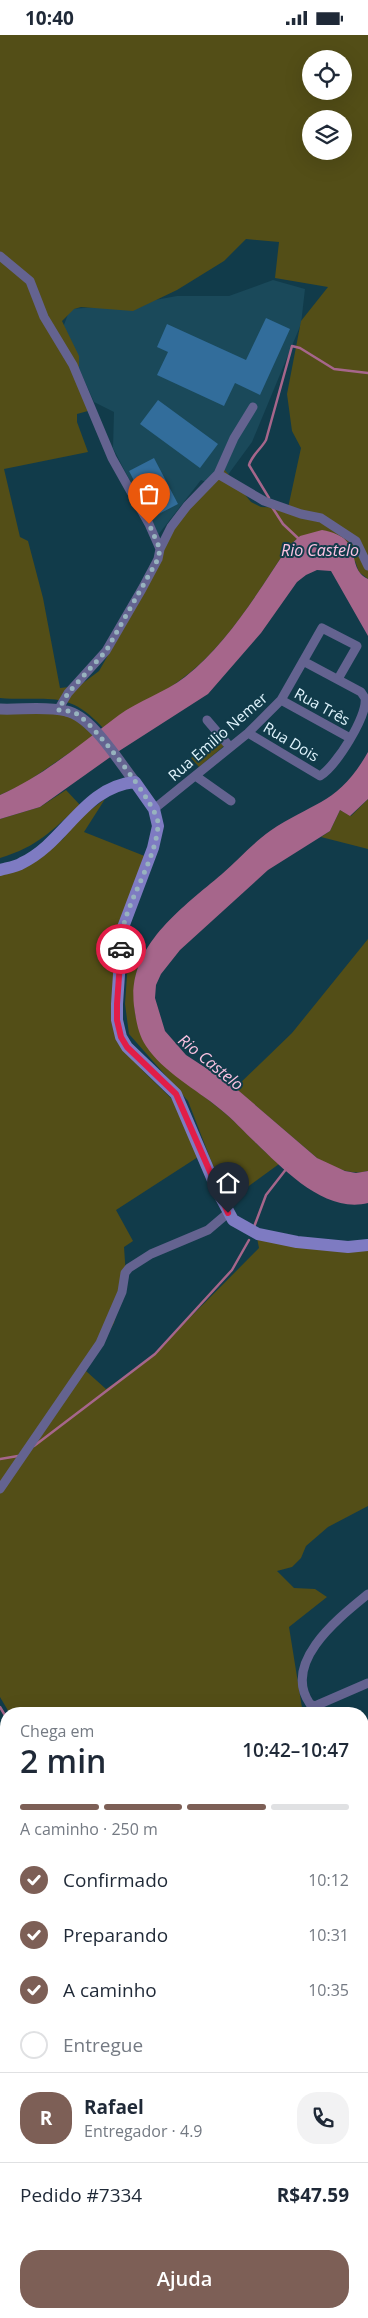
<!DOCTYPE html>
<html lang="pt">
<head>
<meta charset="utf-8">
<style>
	:root { --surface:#fff; --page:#f2f2f3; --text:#1f2937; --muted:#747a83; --line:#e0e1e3; --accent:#7d5f56 }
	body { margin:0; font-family:"Open Sans",sans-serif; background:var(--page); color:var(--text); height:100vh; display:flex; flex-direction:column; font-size:19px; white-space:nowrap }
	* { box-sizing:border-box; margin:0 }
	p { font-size:16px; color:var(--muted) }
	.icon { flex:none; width:28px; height:28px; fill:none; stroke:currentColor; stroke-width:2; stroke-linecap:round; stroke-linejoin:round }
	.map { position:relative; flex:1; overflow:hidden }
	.drawer { position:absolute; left:0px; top:1672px; width:369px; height:611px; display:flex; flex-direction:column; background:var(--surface); border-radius:20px 20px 0 0; box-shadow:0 5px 20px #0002 }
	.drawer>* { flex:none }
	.tools { position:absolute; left:302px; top:15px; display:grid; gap:10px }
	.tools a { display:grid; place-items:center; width:50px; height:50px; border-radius:50%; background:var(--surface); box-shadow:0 5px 20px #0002; font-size:25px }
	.pin { position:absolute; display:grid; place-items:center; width:42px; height:42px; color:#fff; margin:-51px -21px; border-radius:50% 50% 50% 0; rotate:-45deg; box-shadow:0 0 5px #0007 }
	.pin .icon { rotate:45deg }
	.courier { position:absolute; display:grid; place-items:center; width:50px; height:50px; margin:-25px; border:4px solid #e11d48; border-radius:50%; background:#fff; color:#222; box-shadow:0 1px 6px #0007 }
	.overview em { font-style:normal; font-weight:600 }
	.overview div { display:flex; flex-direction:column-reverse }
	.overview { display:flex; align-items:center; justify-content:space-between; height:85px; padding:0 20px }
	h1 { font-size:32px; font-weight:600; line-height:38px }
	.bar { display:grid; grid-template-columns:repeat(4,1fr); gap:8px 5px; align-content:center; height:60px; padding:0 20px }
	.bar i { height:6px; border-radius:4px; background:var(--line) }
	.bar .current { background:var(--accent) }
	.bar p { grid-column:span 4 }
	.line { display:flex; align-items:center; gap:12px; padding:0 20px; border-top:1px solid var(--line) }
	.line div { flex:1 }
	.round { display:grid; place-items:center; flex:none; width:52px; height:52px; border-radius:20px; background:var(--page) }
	ol { padding:0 20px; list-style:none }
	li { display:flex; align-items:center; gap:15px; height:55px }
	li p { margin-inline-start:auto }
	li .icon { padding:5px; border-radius:50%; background:var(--accent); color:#fff; stroke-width:4 }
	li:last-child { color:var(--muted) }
	li i { width:28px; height:28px; border:2px solid var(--line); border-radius:50% }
	.primary-button { display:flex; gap:10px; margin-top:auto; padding:10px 20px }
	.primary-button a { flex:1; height:58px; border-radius:20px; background:var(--accent); color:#fff; font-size:20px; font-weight:600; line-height:58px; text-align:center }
	.status { display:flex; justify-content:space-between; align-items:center; height:35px; padding:0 25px; background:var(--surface); direction:ltr }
	.status svg { height:14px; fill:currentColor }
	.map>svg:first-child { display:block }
	.built { fill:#1a495a }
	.green { fill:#534e17; fill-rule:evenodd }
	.water { fill:#a6668b }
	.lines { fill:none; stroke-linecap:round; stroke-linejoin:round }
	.stream { stroke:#a6668b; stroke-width:2.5 }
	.building { fill:#326d9b }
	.minor { stroke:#646390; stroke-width:9 }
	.tertiary { stroke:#646390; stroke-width:11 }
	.secondary { stroke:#7e7bc2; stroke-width:12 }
	.done { stroke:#97b3be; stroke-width:5; stroke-dasharray:0 9 }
	.route { stroke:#e11d48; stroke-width:6 }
	.labels { text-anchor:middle; stroke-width:4; stroke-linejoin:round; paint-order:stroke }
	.street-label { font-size:15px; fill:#dff4fd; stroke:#113b4a }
	.water-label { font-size:16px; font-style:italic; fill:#fcc3e2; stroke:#113b4a }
</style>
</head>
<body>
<div class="status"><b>10:40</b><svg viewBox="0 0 49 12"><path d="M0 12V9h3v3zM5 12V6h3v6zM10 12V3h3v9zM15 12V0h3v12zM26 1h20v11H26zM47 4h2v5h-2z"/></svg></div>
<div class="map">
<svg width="368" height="2283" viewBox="0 0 368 2283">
	<rect width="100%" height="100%" fill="#113b4a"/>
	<!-- built -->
	<path class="built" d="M 273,245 L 305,254 L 301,289 L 252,407 L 219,452 L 201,445 L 158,500 L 113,413 L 114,377 L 94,367 L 62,295 L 70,274 L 128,270 L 177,261 L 229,261 Z"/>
	<!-- green -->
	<path class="green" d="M 0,0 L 368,0 L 368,544 L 359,537 L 355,526 L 300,501 L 288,512 C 262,551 236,595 201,628 C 173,654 137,673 103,693 C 67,653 47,667 0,663 ZM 311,24 L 344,24 L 344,56 L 311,56 ZM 311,84 L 344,84 L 344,116 L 311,116 ZM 246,204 L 279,207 L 275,243 L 328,252 L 301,286 L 287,359 L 292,396 L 301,413 L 288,473 L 261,472 L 251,467 L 224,434 L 172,491 L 134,575 L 99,636 L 79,651 L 60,653 L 43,563 L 28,506 L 20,502 L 4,434 L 88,417 L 77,387 L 77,379 L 95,374 L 79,339 L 79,321 L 62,286 L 74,274 L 81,272 L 133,276 L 177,255 L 224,226 Z
		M 0,675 L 71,680 L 94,701 L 24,749 L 0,760 Z
		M 216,702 L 224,711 L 199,732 L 191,723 Z
		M 66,755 L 80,770 C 51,796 39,811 0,823 L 0,784 L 40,772 Z
		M 105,764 L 84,797 L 147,822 L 133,850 L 113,980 L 142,1035 L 172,1064 L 198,1122 L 116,1175 L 133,1206 L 124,1212 L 126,1241 L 114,1288 L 86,1336 L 106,1354 L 147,1326 L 259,1213 L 257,1203 L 368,1215 L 368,1471 L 328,1492 L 306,1511 L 301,1523 L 292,1532 L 277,1536 L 294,1553 L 315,1554 L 327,1562 L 289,1592 L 303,1679 L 10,1679 L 0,1662 L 0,837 L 35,824 L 63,804 L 77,785 Z
		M 368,764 L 368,814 L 321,802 L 330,796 L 340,775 L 351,781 Z
		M 130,897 L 146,915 C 136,930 134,945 134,962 C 134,1022 180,1041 220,1074 C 241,1091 258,1112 279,1129 L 227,1167 L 188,1066 L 129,999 L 125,969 Z
		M 368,904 L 368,1136 C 350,1141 333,1132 317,1123 L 235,1053 L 292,998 Z
		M 6,1705 L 6,2278 L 160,2278 L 157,2283 L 0,2283 L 0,1709 Z
		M 362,1751 L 368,1751 L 368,1932 L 363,1939 Z"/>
	<!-- water -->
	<path class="water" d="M 322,495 C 367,503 344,532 368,544 L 368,601 L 331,536 L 317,535 L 306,540 L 297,547 L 261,598 L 208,659 L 116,718 L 40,772 L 0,784 L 0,760 C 45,740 80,709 119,680 C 138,666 164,658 185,642 C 228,608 258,557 288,512 L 300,501 Z
		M 368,717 L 368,764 L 350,781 L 340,775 L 330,796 L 268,835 L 180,915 L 161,939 L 156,950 L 155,963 L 165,996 L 186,1020 L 232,1050 L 317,1123 L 345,1136 L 356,1138 L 368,1136 L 368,1168 C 326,1179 284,1135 256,1108 C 244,1097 233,1084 220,1074 C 196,1054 163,1037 146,1011 C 138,999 136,985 134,971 C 127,911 181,874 222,839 C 238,825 253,808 270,796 C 314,766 338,770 368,717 Z"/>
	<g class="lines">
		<!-- stream -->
		<path class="stream" d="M 269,463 L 249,430 C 252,420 261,414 266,405 L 292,311 L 300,313 L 334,334 L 368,338
			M 272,472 L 283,489 L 300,505
			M 254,1192 L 266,1160 L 287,1133
			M 34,1411 L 155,1319 L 232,1235 L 249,1205
			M 0,1424 L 18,1421
			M 0,1672 L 6,1682
			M 362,1988 L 368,1983
			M 362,2102 L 368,2097
			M 306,2278 L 306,2283"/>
	</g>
	<!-- building -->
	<path class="building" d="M 266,283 L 290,294 L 260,360 L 235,348 L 224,371 L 157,340 L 168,317 L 157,312 L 167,289 L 246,325 Z
		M 158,365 L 218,409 L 200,433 L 140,389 Z
		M 154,423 L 178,469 L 153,482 L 129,436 Z"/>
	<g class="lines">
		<!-- minor -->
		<path class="minor" d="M 0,221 L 30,246 L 44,282 L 73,330 L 112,423 L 149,489 L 160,514 L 158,524 L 142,554 L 106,616 L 68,658 L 58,675
			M 218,439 L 264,466 L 301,479 L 321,483 L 356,506 L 368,531
			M 160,514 L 171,492 L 187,471 L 218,439 L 234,403 L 253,372
			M 281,665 L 350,703
			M 207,685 L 230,712
			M 248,698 L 320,741 C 336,731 368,681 365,663 L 361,657 L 303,626
			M 197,742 L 231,766
			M 154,774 L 248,698 L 281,665 L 322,593 L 357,611 L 338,644
			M 0,1454 L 100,1308 L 122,1257 L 125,1238 L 129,1233 L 151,1219 L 208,1195 L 228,1178
			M 368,1559 C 340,1582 281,1627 310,1669 L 315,1671 L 368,1648
			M 362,1722 L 368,1718
			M 362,2069 L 368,2065"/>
		<!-- tertiary -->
		<path class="tertiary" d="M 0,674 C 21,675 45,671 66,676 C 92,681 119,727 135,747"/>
		<!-- secondary -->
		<path class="secondary" d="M 0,835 C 7,833 16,832 22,828 C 66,807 83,752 135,747 L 154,774 L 158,791 L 153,813 L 122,895 L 117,969 L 117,985 L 121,1002 L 127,1012 L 176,1059 L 218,1157 L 233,1185 L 258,1199 L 297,1207 L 348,1212 L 368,1210"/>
	</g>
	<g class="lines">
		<!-- done -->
		<path class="done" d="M 121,914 L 122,895 L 126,882 C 135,854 158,816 158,788 C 158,771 93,688 77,679 C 71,676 64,675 58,675 L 68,658 L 106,616 L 158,524 L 160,514 L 149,489"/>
		<!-- route -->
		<path class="route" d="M 121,914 L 117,969 L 117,985 L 121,1002 L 127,1012 L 176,1059 L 228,1178"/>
	</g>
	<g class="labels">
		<!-- street labels -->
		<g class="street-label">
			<text transform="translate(322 672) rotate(29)" y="5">Rua Três</text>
			<text transform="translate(218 702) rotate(-41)" y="5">Rua Emilio Nemer</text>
			<text transform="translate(291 707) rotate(31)" y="5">Rua Dois</text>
		</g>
		<!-- water labels -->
		<g class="water-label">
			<text x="320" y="521">Rio Castelo</text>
			<text transform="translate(211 1027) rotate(39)" y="6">Rio Castelo</text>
		</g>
	</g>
</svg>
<div class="tools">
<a><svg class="icon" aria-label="locate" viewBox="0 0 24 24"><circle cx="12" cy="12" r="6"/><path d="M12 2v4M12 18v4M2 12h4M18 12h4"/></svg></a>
<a><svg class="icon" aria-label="layers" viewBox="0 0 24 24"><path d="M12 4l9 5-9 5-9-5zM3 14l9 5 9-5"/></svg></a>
</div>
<div class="pin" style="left:149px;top:489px;background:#ea580c"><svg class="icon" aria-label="bag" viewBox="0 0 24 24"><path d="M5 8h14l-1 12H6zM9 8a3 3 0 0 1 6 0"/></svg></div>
<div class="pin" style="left:228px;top:1178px;background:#1f2937"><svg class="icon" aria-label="home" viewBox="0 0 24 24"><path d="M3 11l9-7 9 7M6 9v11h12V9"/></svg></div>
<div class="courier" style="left:121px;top:914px"><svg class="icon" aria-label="car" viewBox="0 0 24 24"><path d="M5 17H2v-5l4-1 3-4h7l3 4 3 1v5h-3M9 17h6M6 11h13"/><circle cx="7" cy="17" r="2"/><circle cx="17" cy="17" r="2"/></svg></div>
<section class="drawer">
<div class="overview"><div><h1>2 min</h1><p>Chega em</p></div><em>10:42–10:47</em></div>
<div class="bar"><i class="current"></i><i class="current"></i><i class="current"></i><i></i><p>A caminho · 250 m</p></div>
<ol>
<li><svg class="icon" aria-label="check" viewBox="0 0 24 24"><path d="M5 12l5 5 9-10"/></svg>Confirmado<p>10:12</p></li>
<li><svg class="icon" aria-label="check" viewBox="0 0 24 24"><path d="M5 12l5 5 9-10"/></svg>Preparando<p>10:31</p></li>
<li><svg class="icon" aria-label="check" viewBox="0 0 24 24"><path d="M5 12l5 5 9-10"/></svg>A caminho<p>10:35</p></li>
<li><i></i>Entregue</li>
</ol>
<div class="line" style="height:90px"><b class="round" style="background:var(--accent);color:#fff">R</b><div><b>Rafael</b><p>Entregador · 4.9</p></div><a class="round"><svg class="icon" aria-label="phone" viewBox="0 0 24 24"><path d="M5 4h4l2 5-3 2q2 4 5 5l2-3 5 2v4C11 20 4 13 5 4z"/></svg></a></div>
<div class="line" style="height:65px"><div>Pedido #7334</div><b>R$47.59</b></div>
<div class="primary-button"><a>Ajuda</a></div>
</section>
</div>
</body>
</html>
